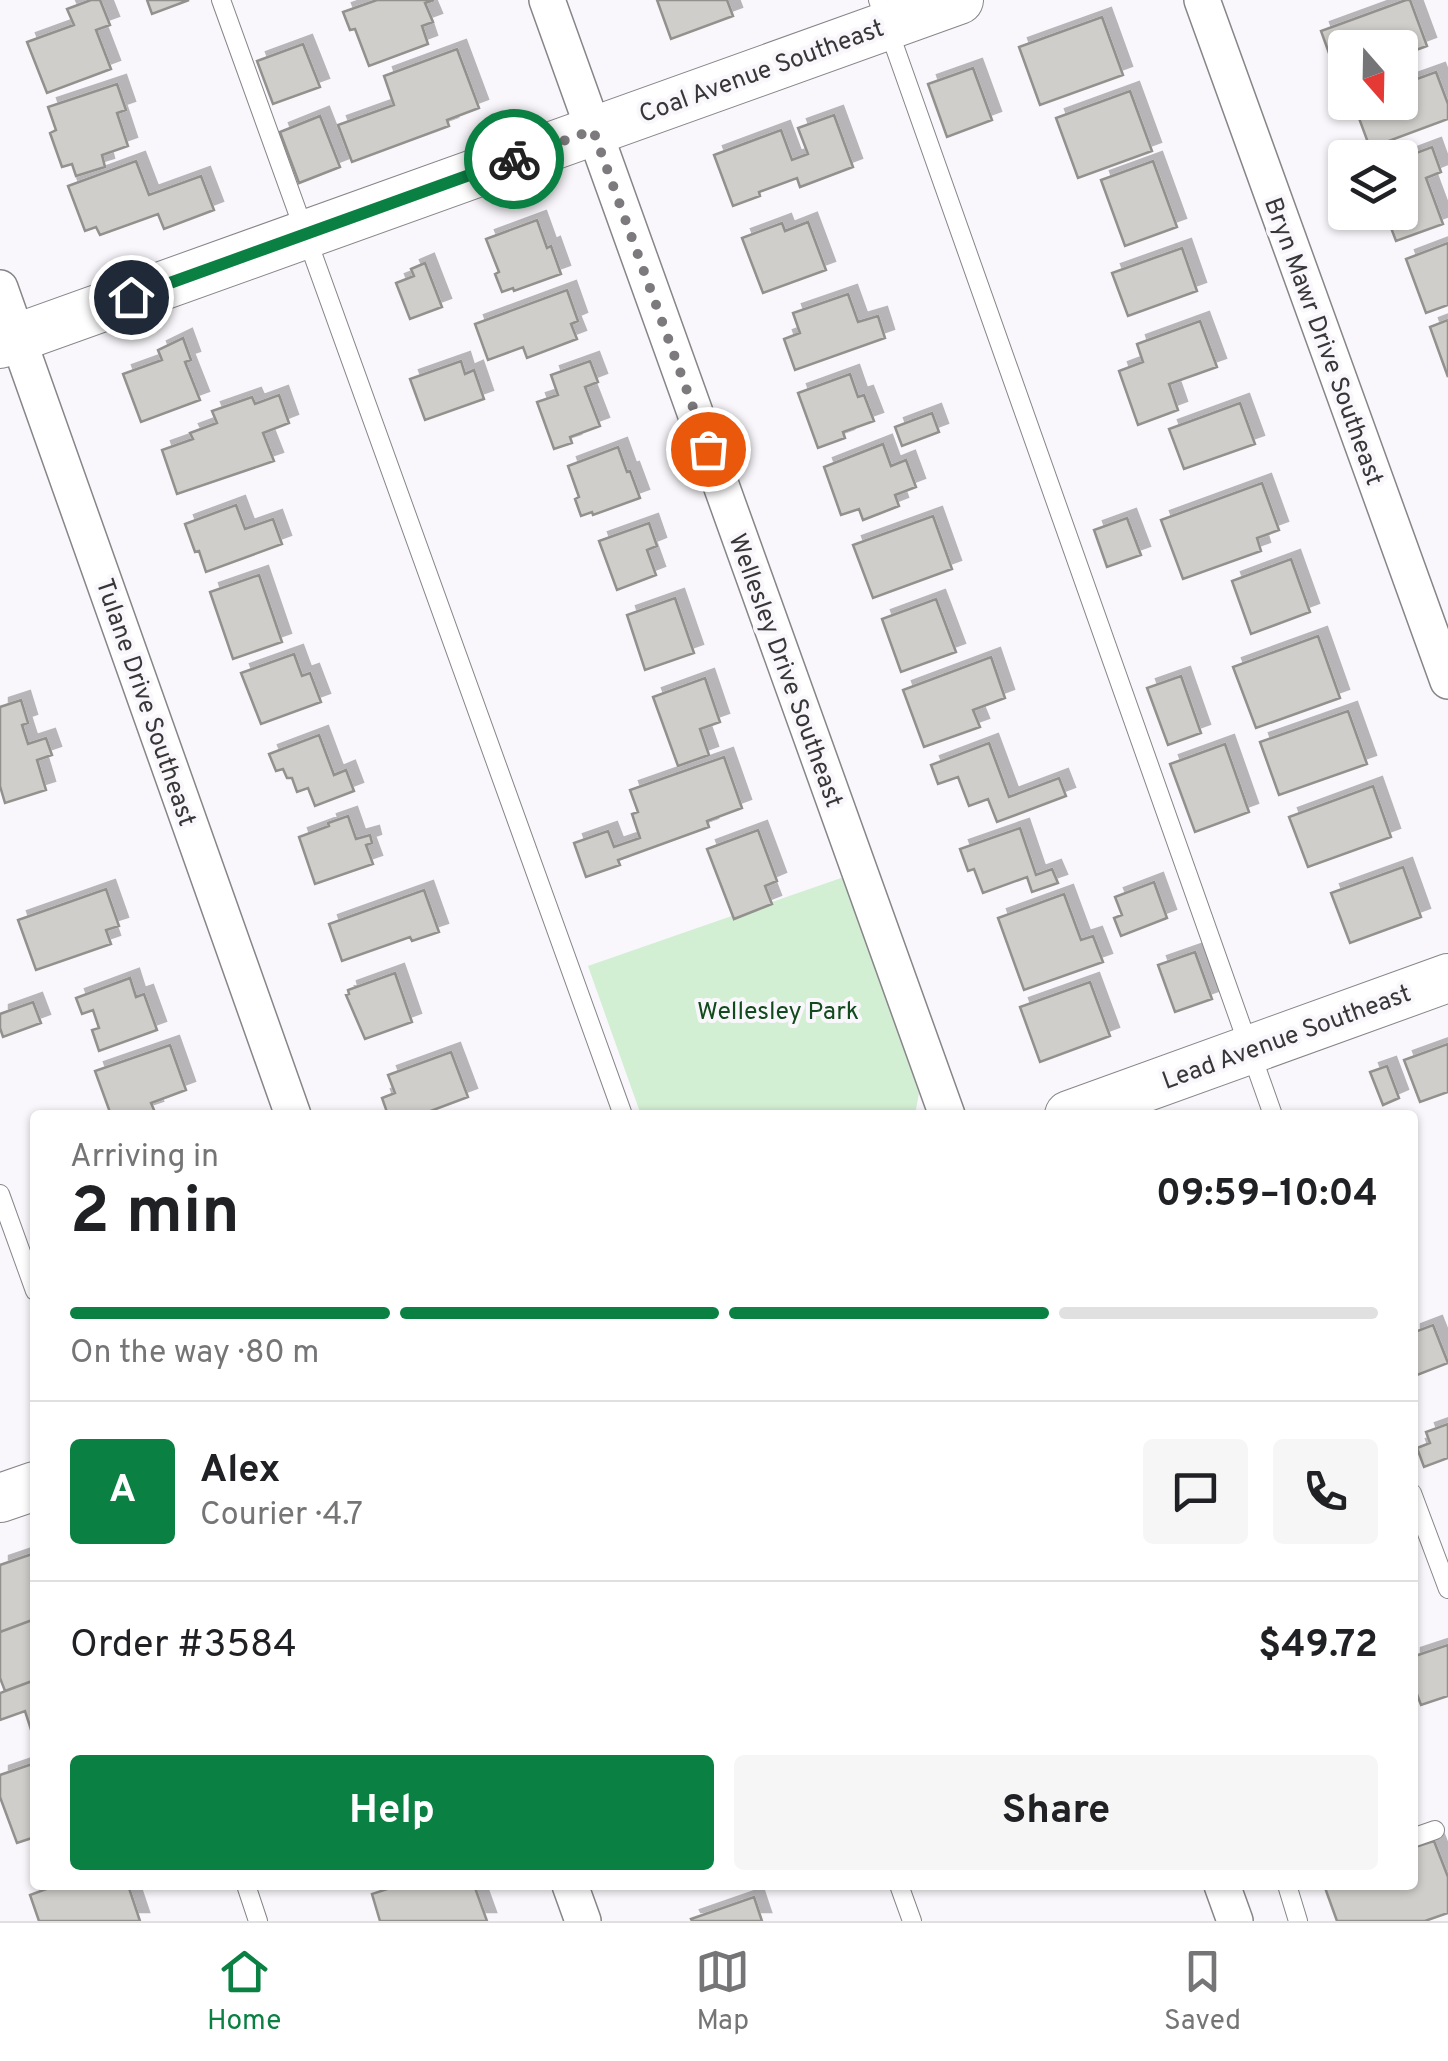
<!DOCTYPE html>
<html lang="en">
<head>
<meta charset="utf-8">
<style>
	:root { --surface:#fff; --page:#f6f6f6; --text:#202124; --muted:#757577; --line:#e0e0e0; --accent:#0b8043 }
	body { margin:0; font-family:Overpass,sans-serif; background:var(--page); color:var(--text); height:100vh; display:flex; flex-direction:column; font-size:38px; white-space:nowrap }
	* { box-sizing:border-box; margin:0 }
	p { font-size:32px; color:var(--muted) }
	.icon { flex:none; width:55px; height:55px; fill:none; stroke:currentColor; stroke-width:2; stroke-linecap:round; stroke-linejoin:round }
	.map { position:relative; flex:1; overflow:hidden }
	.sheet { position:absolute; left:30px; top:1110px; width:1388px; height:780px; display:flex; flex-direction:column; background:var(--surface); border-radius:10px; box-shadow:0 2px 8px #0004 }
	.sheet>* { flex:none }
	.needle { width:65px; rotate:160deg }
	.tools { position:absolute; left:1328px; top:30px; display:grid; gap:20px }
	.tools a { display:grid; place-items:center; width:90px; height:90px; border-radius:10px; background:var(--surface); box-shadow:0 2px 8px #0004; font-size:50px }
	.pin { position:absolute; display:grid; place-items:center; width:85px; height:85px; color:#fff; margin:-42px; border:5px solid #fff; border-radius:50%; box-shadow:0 2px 10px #0007 }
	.courier { position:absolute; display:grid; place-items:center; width:100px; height:100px; margin:-50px; border:8px solid #0b8043; border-radius:50%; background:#fff; color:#222; box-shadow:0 2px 12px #0007 }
	.headline em { font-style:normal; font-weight:700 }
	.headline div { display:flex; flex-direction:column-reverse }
	.headline { display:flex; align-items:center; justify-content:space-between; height:170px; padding:0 40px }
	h1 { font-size:65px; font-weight:700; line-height:75px }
	.bar { display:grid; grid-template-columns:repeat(4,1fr); gap:15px 10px; align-content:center; height:120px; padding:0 40px }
	.bar i { height:12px; border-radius:8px; background:var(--line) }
	.bar .current { background:var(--accent) }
	.bar p { grid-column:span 4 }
	.line { display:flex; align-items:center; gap:25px; padding:0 40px; border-top:2px solid var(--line) }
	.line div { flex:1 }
	.round { display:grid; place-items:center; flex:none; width:105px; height:105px; border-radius:10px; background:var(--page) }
	.button { display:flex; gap:20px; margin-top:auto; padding:20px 40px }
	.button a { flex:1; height:115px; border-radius:10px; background:var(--accent); color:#fff; font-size:40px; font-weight:700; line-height:115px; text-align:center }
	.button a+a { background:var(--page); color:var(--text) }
	.tab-bar { display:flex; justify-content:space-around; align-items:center; height:140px; border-top:2px solid var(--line); background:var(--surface); font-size:28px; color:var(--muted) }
	.tab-bar a { display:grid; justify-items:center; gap:5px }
	.tab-bar .current { color:var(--accent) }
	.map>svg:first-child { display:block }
	.green { fill:#d2eed3 }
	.building { fill:#d0ceca; stroke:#93918d; stroke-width:2.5; filter:url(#shadow) }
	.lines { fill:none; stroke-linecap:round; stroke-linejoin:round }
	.lane-casing { stroke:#878588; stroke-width:20 }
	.street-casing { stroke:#878588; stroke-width:38 }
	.secondary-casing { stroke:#878588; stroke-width:50 }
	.lane { stroke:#fff; stroke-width:18 }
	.street { stroke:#fff; stroke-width:35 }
	.secondary { stroke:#fff; stroke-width:48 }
	.done { stroke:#7c7a7c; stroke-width:10; stroke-dasharray:0 18 }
	.route { stroke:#0b8043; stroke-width:12 }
	.labels { text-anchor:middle; stroke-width:8; stroke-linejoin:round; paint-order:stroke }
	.street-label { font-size:25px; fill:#383738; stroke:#f9f7fb }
	.park-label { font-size:25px; fill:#114b1d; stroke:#f9f7fb }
</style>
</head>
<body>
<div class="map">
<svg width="1448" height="1921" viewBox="0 0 1448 1921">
	<defs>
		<filter id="shadow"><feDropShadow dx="9" dy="-9" stdDeviation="0" flood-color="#0004"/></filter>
	</defs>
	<rect width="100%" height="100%" fill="#f9f7fb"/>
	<!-- green -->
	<path class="green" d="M 844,877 L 919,1093 L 915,1115 L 641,1115 L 588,966 Z"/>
	<!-- building -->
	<path class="building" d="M 91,0 L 100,0 L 110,25 L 96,30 L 111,69 L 47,93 L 27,42 L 74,25 L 67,9 Z
		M 147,0 L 189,0 L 152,14 Z
		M 377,0 L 434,0 L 425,3 L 433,22 L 422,26 L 428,44 L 369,66 L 355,29 L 350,30 L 343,12 Z
		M 657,0 L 727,0 L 733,16 L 671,39 Z
		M 1406,0 L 1410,0 L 1427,46 L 1400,56 L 1400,48 L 1345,48 L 1345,76 L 1338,78 L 1321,31 Z
		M 1102,17 L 1123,75 L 1040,105 L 1019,47 Z
		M 303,44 L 320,87 L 273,104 L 257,61 Z
		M 457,49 L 479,108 L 447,120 L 449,126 L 352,162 L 338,125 L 394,105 L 384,76 Z
		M 973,68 L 992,120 L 947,137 L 928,84 Z
		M 1436,72 L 1448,104 L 1448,119 L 1370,148 L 1353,102 L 1400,102 L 1400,85 Z
		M 117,84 L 126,110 L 117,113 L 128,146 L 102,155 L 105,167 L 76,176 L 72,164 L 62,167 L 50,133 L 56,130 L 48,107 Z
		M 1130,91 L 1152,151 L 1078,178 L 1056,118 Z
		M 834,115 L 853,167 L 800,187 L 797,178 L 759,192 L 760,196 L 733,206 L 714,155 L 781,130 L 792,160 L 808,154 L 798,128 Z
		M 320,116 L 340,167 L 299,183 L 280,132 Z
		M 1432,147 L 1441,172 L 1426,178 L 1443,224 L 1396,241 L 1385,212 L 1400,212 L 1400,159 Z
		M 136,161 L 149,195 L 201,176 L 214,210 L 164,229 L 158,214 L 100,235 L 96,227 L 85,231 L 68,186 Z
		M 1153,161 L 1177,227 L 1125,246 L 1101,180 Z
		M 537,220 L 547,248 L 551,246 L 561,274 L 514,291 L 513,288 L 502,292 L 495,274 L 499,272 L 486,239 Z
		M 808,222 L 826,270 L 763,293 L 742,238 L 782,223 L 785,231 Z
		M 1448,243 L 1448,305 L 1426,313 L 1406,259 Z
		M 1182,248 L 1197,291 L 1128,316 L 1112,273 Z
		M 425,263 L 442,307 L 410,319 L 396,283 L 414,276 L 411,269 Z
		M 567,290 L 578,321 L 571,324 L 577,339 L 527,358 L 523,347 L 488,360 L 475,324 Z
		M 848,294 L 858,322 L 878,316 L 885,338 L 795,370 L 784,339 L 800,333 L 793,313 Z
		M 1448,320 L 1448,377 L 1430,327 Z
		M 1200,321 L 1217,367 L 1169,384 L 1178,410 L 1138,425 L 1119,371 L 1143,362 L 1137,344 Z
		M 183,338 L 191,360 L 185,362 L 200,400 L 141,422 L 123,374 L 162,360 L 158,350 Z
		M 461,361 L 465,374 L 474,370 L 484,399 L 425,420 L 410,379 Z
		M 590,361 L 598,382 L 585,387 L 600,426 L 570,437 L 572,443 L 554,449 L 537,402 L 558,395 L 551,375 Z
		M 850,374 L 858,397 L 864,395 L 874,421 L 843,432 L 845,438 L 818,448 L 798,393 Z
		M 279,395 L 289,423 L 263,433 L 274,461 L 177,494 L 162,450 L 193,439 L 190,433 L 217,423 L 212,411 L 252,397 L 255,404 Z
		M 1240,403 L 1255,444 L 1184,469 L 1169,429 Z
		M 932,413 L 939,432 L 902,446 L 895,427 Z
		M 883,444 L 891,466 L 906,460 L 916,487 L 895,495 L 899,506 L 863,520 L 859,509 L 841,515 L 824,467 Z
		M 618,447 L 627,472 L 630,471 L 640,498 L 593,515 L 592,512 L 581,516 L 575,499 L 579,497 L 568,466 Z
		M 1262,483 L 1279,530 L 1257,538 L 1261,551 L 1183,579 L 1161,520 Z
		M 236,505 L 245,529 L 273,519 L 282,544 L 206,572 L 199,551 L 195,552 L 185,524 Z
		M 933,516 L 952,569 L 873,598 L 853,545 Z
		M 1127,518 L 1141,555 L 1107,567 L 1094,530 Z
		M 649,523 L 657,546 L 647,550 L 656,575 L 617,590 L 599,541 Z
		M 1291,559 L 1310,612 L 1251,634 L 1232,581 Z
		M 259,575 L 282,642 L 233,659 L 210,592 Z
		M 675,598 L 694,653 L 645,670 L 627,615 Z
		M 936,599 L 956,652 L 901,672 L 882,619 Z
		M 1318,636 L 1340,698 L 1256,728 L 1233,667 Z
		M 294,654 L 302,676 L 310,673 L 321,702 L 261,724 L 241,673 Z
		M 991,657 L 1005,698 L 973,710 L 980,727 L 924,747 L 903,690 Z
		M 1181,676 L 1201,733 L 1168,745 L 1147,688 Z
		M 705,678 L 720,722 L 700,729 L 709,755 L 678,766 L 653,697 Z
		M 21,700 L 28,723 L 22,725 L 28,744 L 46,738 L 52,755 L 37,760 L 46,790 L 5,803 L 0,786 L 0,707 Z
		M 1348,711 L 1367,764 L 1279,795 L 1260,742 Z
		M 319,735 L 334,775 L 346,770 L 354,791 L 315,806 L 308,788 L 297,792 L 292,778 L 287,778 L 283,769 L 276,771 L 269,754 Z
		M 989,743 L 1009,797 L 1059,778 L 1066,796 L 997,822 L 988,799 L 969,806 L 958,777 L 938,784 L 931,765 Z
		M 1225,744 L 1249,812 L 1195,832 L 1170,764 Z
		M 724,757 L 742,808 L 707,821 L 709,827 L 618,860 L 620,865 L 586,877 L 574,843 L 608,831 L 614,847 L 640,838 L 632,814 L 638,812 L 630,790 Z
		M 1373,786 L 1391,837 L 1308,867 L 1289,817 Z
		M 348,816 L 356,839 L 370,835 L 372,843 L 366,845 L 373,864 L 315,884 L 299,837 L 329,826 L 328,823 Z
		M 1020,828 L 1036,875 L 1052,869 L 1058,883 L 1032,892 L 1027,877 L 983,893 L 974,869 L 968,871 L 960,849 Z
		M 758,830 L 777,881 L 765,886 L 772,904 L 734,919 L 707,849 Z
		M 1403,867 L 1421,917 L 1350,943 L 1331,893 Z
		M 1154,882 L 1167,918 L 1121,936 L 1114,918 L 1122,915 L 1115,897 Z
		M 106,889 L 119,926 L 106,930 L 111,944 L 36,970 L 18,920 Z
		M 424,890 L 439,932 L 412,941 L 410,937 L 342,961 L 329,924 Z
		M 1064,894 L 1081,940 L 1093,936 L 1103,962 L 1024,990 L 998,918 Z
		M 1195,952 L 1212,999 L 1175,1012 L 1158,965 Z
		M 395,973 L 412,1022 L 365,1039 L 346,995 L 349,994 L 348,990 Z
		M 130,978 L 136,997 L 144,994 L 157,1030 L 99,1051 L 92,1030 L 99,1028 L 93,1010 L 82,1014 L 76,998 Z
		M 1090,982 L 1110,1036 L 1040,1062 L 1020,1007 Z
		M 33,1002 L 41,1023 L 3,1037 L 0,1028 L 0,1014 Z
		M 1448,1044 L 1448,1092 L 1420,1102 L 1404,1060 Z
		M 170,1045 L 186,1090 L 151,1103 L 154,1110 L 139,1115 L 111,1115 L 95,1071 Z
		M 451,1052 L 468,1097 L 420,1115 L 401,1115 L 400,1112 L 388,1115 L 382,1098 L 395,1093 L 388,1075 Z
		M 1387,1066 L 1399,1098 L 1383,1105 L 1370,1072 Z
		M 1433,1325 L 1448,1363 L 1412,1377 L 1412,1333 Z
		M 1448,1424 L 1448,1458 L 1424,1467 L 1417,1448 L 1430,1443 L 1426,1432 Z
		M 35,1553 L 35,1619 L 0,1632 L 0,1565 Z
		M 35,1619 L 35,1680 L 5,1691 L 0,1678 L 0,1632 Z
		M 1448,1645 L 1448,1696 L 1421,1705 L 1412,1681 L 1412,1657 Z
		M 35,1680 L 35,1742 L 25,1711 L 0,1720 L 0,1693 Z
		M 35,1763 L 35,1837 L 17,1843 L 0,1797 L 0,1775 Z
		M 1434,1841 L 1448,1877 L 1448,1913 L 1425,1921 L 1337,1921 L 1324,1885 L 1412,1885 L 1412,1848 Z
		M 57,1885 L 128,1885 L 140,1921 L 39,1921 L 30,1895 Z
		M 399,1885 L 474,1885 L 487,1921 L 380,1921 L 372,1894 Z
		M 754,1897 L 762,1921 L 692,1921 L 691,1919 Z"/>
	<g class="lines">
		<!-- lane casing -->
		<g class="lane-casing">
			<path id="lane" d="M 221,0 L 623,1115
				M 878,0 L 1273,1115
				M 0,1194 L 35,1291
				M 1412,1493 L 1448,1589
				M 1412,1838 L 1435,1830
				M 246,1885 L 258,1921
				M 899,1885 L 912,1921
				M 1287,1885 L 1298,1921"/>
		</g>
		<!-- street casing -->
		<g class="street-casing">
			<path id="street" d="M 547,0 L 947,1115
				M 1202,0 L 1448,681
				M 0,288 L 293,1115
				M 570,1885 L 583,1921
				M 1222,1885 L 1235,1921"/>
		</g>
		<!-- secondary casing -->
		<g class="secondary-casing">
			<path id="secondary" d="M 0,344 L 959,0
				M 1069,1115 L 1448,978
				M 0,1498 L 35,1486"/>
		</g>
		<!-- lane -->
		<use href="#lane" class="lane"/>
		<!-- street -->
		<use href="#street" class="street"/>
		<!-- secondary -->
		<use href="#secondary" class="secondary"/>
	</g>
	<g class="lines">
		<!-- done -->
		<path class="done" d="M 514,159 L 593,130 L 708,449"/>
		<!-- route -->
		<path class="route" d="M 131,297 L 514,159"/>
	</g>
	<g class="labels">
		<!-- street labels -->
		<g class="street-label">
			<text transform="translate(761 70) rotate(-20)" y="9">Coal Avenue Southeast</text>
			<text transform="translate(1325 341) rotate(70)" y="9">Bryn Mawr Drive Southeast</text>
			<text transform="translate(787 670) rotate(70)" y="9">Wellesley Drive Southeast</text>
			<text transform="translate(147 702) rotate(71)" y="9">Tulane Drive Southeast</text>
			<text transform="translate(1286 1036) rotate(-20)" y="9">Lead Avenue Southeast</text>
		</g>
		<!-- park labels -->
		<g class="park-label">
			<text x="778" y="1019">Wellesley Park</text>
		</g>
	</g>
</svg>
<div class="tools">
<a><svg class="needle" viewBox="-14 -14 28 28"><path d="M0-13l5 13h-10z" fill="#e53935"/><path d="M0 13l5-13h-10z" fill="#757577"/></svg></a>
<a><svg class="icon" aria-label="layers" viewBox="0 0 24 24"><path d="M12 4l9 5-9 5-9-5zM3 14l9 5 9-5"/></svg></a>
</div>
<div class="pin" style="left:708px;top:449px;background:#ea580c"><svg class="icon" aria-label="bag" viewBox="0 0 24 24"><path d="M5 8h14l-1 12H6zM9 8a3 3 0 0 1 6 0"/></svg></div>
<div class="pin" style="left:131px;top:297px;background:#1f2937"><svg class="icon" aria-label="home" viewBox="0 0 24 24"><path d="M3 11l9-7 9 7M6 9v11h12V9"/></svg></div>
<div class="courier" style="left:514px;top:159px"><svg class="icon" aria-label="bike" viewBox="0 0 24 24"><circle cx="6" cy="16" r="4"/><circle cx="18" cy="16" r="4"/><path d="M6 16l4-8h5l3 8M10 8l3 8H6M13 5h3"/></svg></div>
<section class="sheet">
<div class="headline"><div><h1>2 min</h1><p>Arriving in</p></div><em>09:59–10:04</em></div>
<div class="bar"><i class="current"></i><i class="current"></i><i class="current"></i><i></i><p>On the way · 80 m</p></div>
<div class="line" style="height:180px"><b class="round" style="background:var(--accent);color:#fff">A</b><div><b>Alex</b><p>Courier · 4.7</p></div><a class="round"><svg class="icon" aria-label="chat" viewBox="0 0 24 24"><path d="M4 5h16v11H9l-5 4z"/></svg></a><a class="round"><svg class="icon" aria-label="phone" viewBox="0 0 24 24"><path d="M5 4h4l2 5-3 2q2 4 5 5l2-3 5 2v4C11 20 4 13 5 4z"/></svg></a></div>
<div class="line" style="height:130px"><div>Order #3584</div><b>$49.72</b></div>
<div class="button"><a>Help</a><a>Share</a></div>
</section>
</div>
<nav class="tab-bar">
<a class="current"><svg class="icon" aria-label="home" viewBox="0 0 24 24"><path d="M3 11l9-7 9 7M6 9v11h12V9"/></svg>Home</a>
<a><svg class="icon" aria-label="map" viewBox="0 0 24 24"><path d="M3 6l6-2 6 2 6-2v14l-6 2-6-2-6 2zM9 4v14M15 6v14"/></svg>Map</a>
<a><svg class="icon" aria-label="saved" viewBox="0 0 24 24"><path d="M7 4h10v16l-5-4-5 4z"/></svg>Saved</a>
</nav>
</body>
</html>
